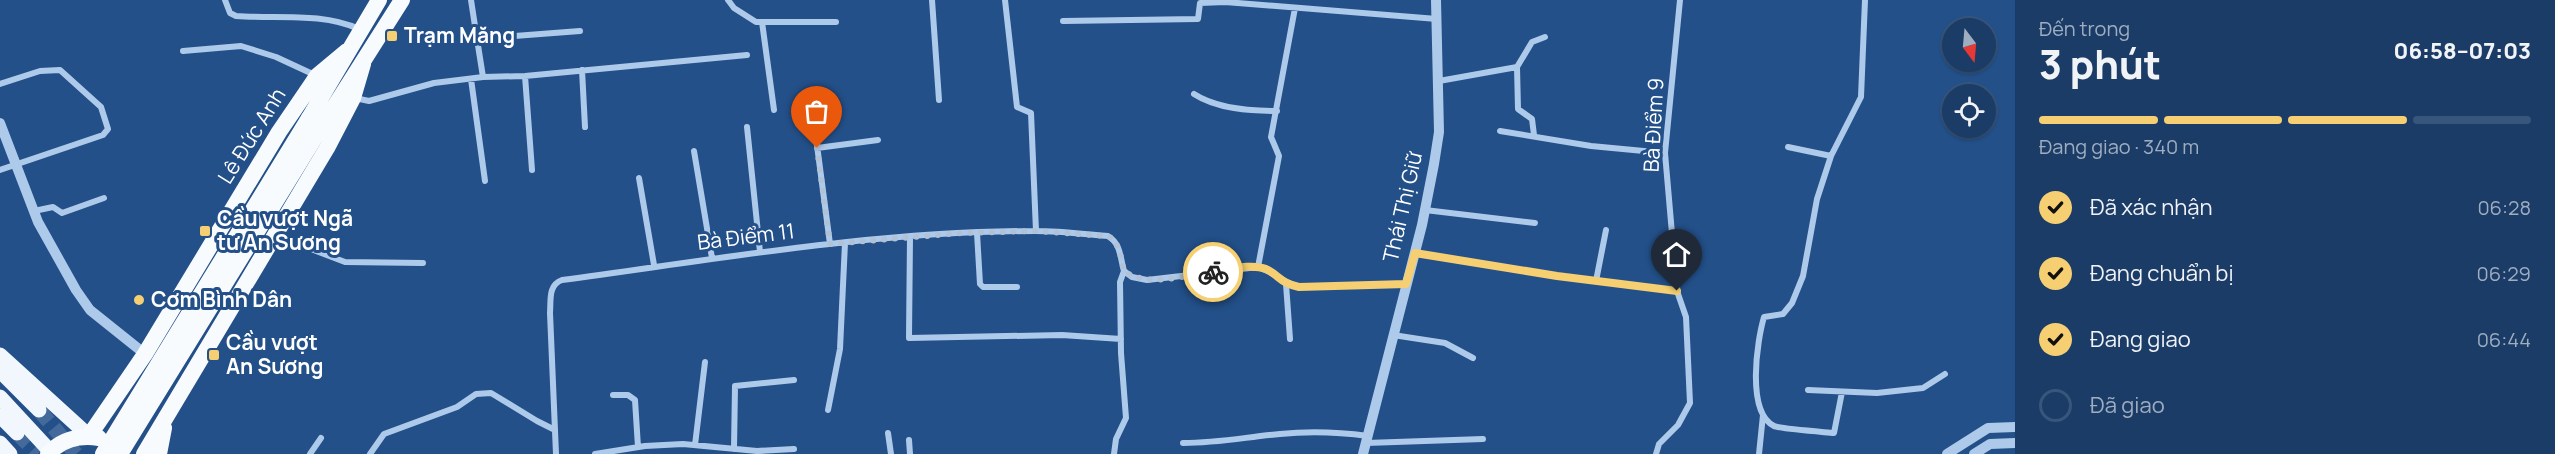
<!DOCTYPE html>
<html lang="vi">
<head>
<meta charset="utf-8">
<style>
	:root { --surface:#1a3c67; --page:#274770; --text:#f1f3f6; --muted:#9fadc0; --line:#38567b; --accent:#f5cf71 }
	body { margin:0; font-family:Manrope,sans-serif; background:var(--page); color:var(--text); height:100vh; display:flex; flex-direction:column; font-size:22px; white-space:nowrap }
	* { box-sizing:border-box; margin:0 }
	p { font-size:20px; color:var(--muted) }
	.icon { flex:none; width:33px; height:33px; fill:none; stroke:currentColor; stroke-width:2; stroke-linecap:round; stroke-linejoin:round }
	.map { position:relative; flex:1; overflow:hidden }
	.drawer { display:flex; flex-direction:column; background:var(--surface); width:540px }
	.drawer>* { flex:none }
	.needle { width:39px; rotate:164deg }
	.controls { position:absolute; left:1942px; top:18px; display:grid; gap:12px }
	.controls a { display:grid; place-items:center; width:54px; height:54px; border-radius:50%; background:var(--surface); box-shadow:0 2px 4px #0004,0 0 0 2px var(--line); font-size:30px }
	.pin { position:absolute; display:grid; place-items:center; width:51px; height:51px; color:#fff; margin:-62px -26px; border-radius:50% 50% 50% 0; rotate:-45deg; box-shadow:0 0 6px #0007 }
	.pin .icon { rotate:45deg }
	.courier { position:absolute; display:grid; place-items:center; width:60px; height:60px; margin:-30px; border:4px solid #f5cf71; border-radius:50%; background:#fff; color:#222; box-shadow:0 2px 8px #0007 }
	.overview em { font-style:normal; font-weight:800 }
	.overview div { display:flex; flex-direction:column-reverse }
	.overview { display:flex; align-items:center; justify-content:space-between; height:102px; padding:0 24px }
	h1 { font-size:39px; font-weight:800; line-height:45px }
	.bar { display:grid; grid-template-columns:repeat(4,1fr); gap:9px 6px; align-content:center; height:72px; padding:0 24px }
	.bar i { height:8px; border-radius:4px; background:var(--line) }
	.bar .current { background:var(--accent) }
	.bar p { grid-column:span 4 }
	ol { padding:0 24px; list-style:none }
	li { display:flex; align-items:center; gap:18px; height:66px }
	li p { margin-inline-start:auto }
	li .icon { padding:6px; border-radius:50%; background:var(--accent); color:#111; stroke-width:4 }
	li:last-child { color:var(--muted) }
	li i { width:33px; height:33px; border:3px solid var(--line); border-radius:50% }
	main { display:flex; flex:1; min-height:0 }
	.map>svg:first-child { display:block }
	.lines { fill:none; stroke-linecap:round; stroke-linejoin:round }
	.primary-tunnel { stroke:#446a9b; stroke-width:15; stroke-dasharray:15 8; stroke-linecap:butt }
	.minor { stroke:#aecaea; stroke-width:6 }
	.tertiary { stroke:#aecaea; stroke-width:10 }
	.primary { stroke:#f2f7fe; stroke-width:15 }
	.trunk { stroke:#f8fbfe; stroke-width:16 }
	.trunk-bridge { stroke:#f8fbfe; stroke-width:16 }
	.done { stroke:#b2c2d6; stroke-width:6; stroke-dasharray:0 10.8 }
	.route { stroke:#f5cf71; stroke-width:8 }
	.poi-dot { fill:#f5cf71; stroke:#235089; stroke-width:2 }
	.labels { text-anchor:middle; stroke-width:6; stroke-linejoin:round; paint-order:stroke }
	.poi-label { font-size:21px; font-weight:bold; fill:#fff; stroke:#235089; text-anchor:start }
	.street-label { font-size:21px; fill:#fff; stroke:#235089 }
</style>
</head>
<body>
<main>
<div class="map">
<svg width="2015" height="454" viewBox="0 0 2015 454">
	<rect width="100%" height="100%" fill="#235089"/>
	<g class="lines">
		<!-- primary-tunnel -->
		<path class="primary-tunnel" d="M 39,410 L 76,454
			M 17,433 L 38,454"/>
		<!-- minor -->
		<path class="minor" d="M 225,0 L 230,13 L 236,16 C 277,19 322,12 359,29
			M 471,0 L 477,39
			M 728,0 L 734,8 L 756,22 L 836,22
			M 932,0 L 939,100
			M 1005,0 L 1017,107 L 1031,113 L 1036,231
			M 1063,21 L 1198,19 L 1200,3 L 1225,2 L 1437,19
			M 762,22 L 774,110
			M 183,51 L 241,46 L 276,57 L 317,76
			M 1517,67 L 1532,42 L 1545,37
			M 582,70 L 585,127
			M 525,76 L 532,170
			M 483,77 L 477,39 L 580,31
			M 471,79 L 485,181
			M 1439,81 L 1517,67 L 1518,109 L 1532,119 L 1534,135
			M 0,84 L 40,71 L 60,70 L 101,107 L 108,129 L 103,135 L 0,170
			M 1194,94 C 1217,109 1250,111 1277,111
			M 355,98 L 369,101 L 434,83 L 483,77 L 525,76 L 747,55
			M 813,115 L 830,244
			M 747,127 L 760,252
			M 1500,131 L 1591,146 L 1665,153
			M 1788,147 L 1831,156
			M 817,148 L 878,140
			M 694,151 L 712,258
			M 639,178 L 654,265
			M 1425,210 L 1535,223
			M 34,211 L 53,207 L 62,213 L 104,198
			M 977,233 L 980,284 L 983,287 L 1017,287
			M 277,236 L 345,262 L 423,263
			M 910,237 L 909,338 L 1062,335 L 1121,339
			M 1415,253 L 1557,276 L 1677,291
			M 1258,267 L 1279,156 L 1271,137 L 1295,8
			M 1596,281 L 1606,230
			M 1286,284 L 1290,339
			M 1393,335 L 1445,343 L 1473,358
			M 1808,390 L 1877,393 L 1923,388 L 1945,374
			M 1842,392 L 1834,433 C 1824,432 1780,429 1774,426 C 1746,412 1757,341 1764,317 L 1783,314 L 1792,303 L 1803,276 L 1817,199 L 1831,156 L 1861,97 L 1865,0
			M 613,395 L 628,395 L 635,400 L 638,447
			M 828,410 L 840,349 L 845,243
			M 888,433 L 891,454
			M 909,440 L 910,454
			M 1183,443 C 1219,443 1246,437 1280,434 C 1310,431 1338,432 1368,436
			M 1366,443 L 1483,439
			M 695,445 L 705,362
			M 734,449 L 735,386 L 794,380
			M 310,454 L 321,438
			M 370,454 L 384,434 L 457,407 L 476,394 L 491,393 L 537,421 L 555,430
			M 556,454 L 550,313 C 551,300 548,285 562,280 C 719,259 876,231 1035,231 C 1059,231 1084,234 1108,236 C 1121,244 1120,257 1124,271 L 1132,277 L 1147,280 L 1258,267 C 1275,272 1282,283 1300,287 L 1406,284
			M 595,454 L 645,446 L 683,444 L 757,451 L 794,449
			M 1114,454 L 1116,439 L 1126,418 L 1121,353 L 1120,282 L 1124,271
			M 1656,454 L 1659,444 L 1678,425 L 1690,403 L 1686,317 L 1677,291 L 1665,153 L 1680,0
			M 1759,454 L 1763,415"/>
		<!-- tertiary -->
		<path class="tertiary" d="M 0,123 L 38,222 L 76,290 L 90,310 L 145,354
			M 1363,454 L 1422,225 L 1434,164 L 1439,132 L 1436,0
			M 1947,454 L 1988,428 L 2015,427
			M 1974,454 L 1990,444 L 2015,443"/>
		<!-- primary -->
		<path class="primary" d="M 0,355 L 89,436
			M 0,371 L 39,410
			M 0,397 L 50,451
			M 0,416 L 17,433
			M 0,443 L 10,454"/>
		<!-- trunk -->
		<path class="trunk" d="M 309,118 L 379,0
			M 322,126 L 402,0
			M 89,436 L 145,354 L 279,132 L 311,85 L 317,76 L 347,51
			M 48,454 C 62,439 80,435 99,438
			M 144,454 L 327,148 L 353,98 L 363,64
			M 159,454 L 164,428"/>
		<!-- trunk-bridge -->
		<path class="trunk-bridge" d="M 103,454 L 309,118
			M 120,454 L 322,126"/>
	</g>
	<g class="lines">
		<!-- done -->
		<path class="done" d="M 817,148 L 830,244 L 962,233 L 1036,231 L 1108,236 C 1121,244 1120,257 1124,271 C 1147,288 1185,275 1213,272"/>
		<!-- route -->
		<path class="route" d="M 1213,272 C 1228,270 1251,263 1266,269 C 1280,276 1280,283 1299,287 L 1406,284 L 1415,253 L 1557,276 L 1677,291"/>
	</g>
	<!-- markers -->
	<g class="poi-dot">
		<rect x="386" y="30" width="12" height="12" rx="3"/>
		<rect x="199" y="225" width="12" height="12" rx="3"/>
		<circle cx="139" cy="300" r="6"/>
		<rect x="208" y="349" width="12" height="12" rx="3"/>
	</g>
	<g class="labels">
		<!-- poi labels -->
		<g class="poi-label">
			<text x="404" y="43">Trạm Măng</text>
			<text x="217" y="226">Cầu vượt Ngã<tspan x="217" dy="24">tư An Sương</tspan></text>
			<text x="151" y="307">Cơm Bình Dân</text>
			<text x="226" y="350">Cầu vượt<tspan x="226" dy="24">An Sương</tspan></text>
		</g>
		<!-- street labels -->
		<g class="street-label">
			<text transform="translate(1654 125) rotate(-87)" y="7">Bà Điểm 9</text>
			<text transform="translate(252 136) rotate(-58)" y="7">Lê Đức Anh</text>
			<text transform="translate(1403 207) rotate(-77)" y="7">Thái Thị Giữ</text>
			<text transform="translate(746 237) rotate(-7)" y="7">Bà Điểm 11</text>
		</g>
	</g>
</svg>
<div class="controls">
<a><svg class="needle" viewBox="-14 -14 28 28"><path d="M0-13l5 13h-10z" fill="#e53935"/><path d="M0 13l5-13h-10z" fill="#9fadc0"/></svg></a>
<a><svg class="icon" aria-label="locate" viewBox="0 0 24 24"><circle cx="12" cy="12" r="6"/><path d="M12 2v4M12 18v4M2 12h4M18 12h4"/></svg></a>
</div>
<div class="pin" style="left:817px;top:148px;background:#ea580c"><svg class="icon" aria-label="bag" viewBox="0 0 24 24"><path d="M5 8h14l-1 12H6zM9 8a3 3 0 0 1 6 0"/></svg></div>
<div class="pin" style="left:1677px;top:291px;background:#1f2937"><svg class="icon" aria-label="home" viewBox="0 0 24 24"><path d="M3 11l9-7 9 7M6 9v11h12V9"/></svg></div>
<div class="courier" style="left:1213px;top:272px"><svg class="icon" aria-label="bike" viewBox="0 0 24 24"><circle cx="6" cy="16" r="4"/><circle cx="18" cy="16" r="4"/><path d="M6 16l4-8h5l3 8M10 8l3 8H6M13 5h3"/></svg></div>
</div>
<section class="drawer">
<div class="overview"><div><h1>3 phút</h1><p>Đến trong</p></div><em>06:58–07:03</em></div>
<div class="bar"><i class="current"></i><i class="current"></i><i class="current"></i><i></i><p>Đang giao · 340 m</p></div>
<ol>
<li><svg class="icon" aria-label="check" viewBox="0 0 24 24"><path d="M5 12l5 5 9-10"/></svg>Đã xác nhận<p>06:28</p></li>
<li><svg class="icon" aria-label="check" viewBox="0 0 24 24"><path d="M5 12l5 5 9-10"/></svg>Đang chuẩn bị<p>06:29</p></li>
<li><svg class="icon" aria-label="check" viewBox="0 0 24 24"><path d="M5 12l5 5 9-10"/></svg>Đang giao<p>06:44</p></li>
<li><i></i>Đã giao</li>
</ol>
</section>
</main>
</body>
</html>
